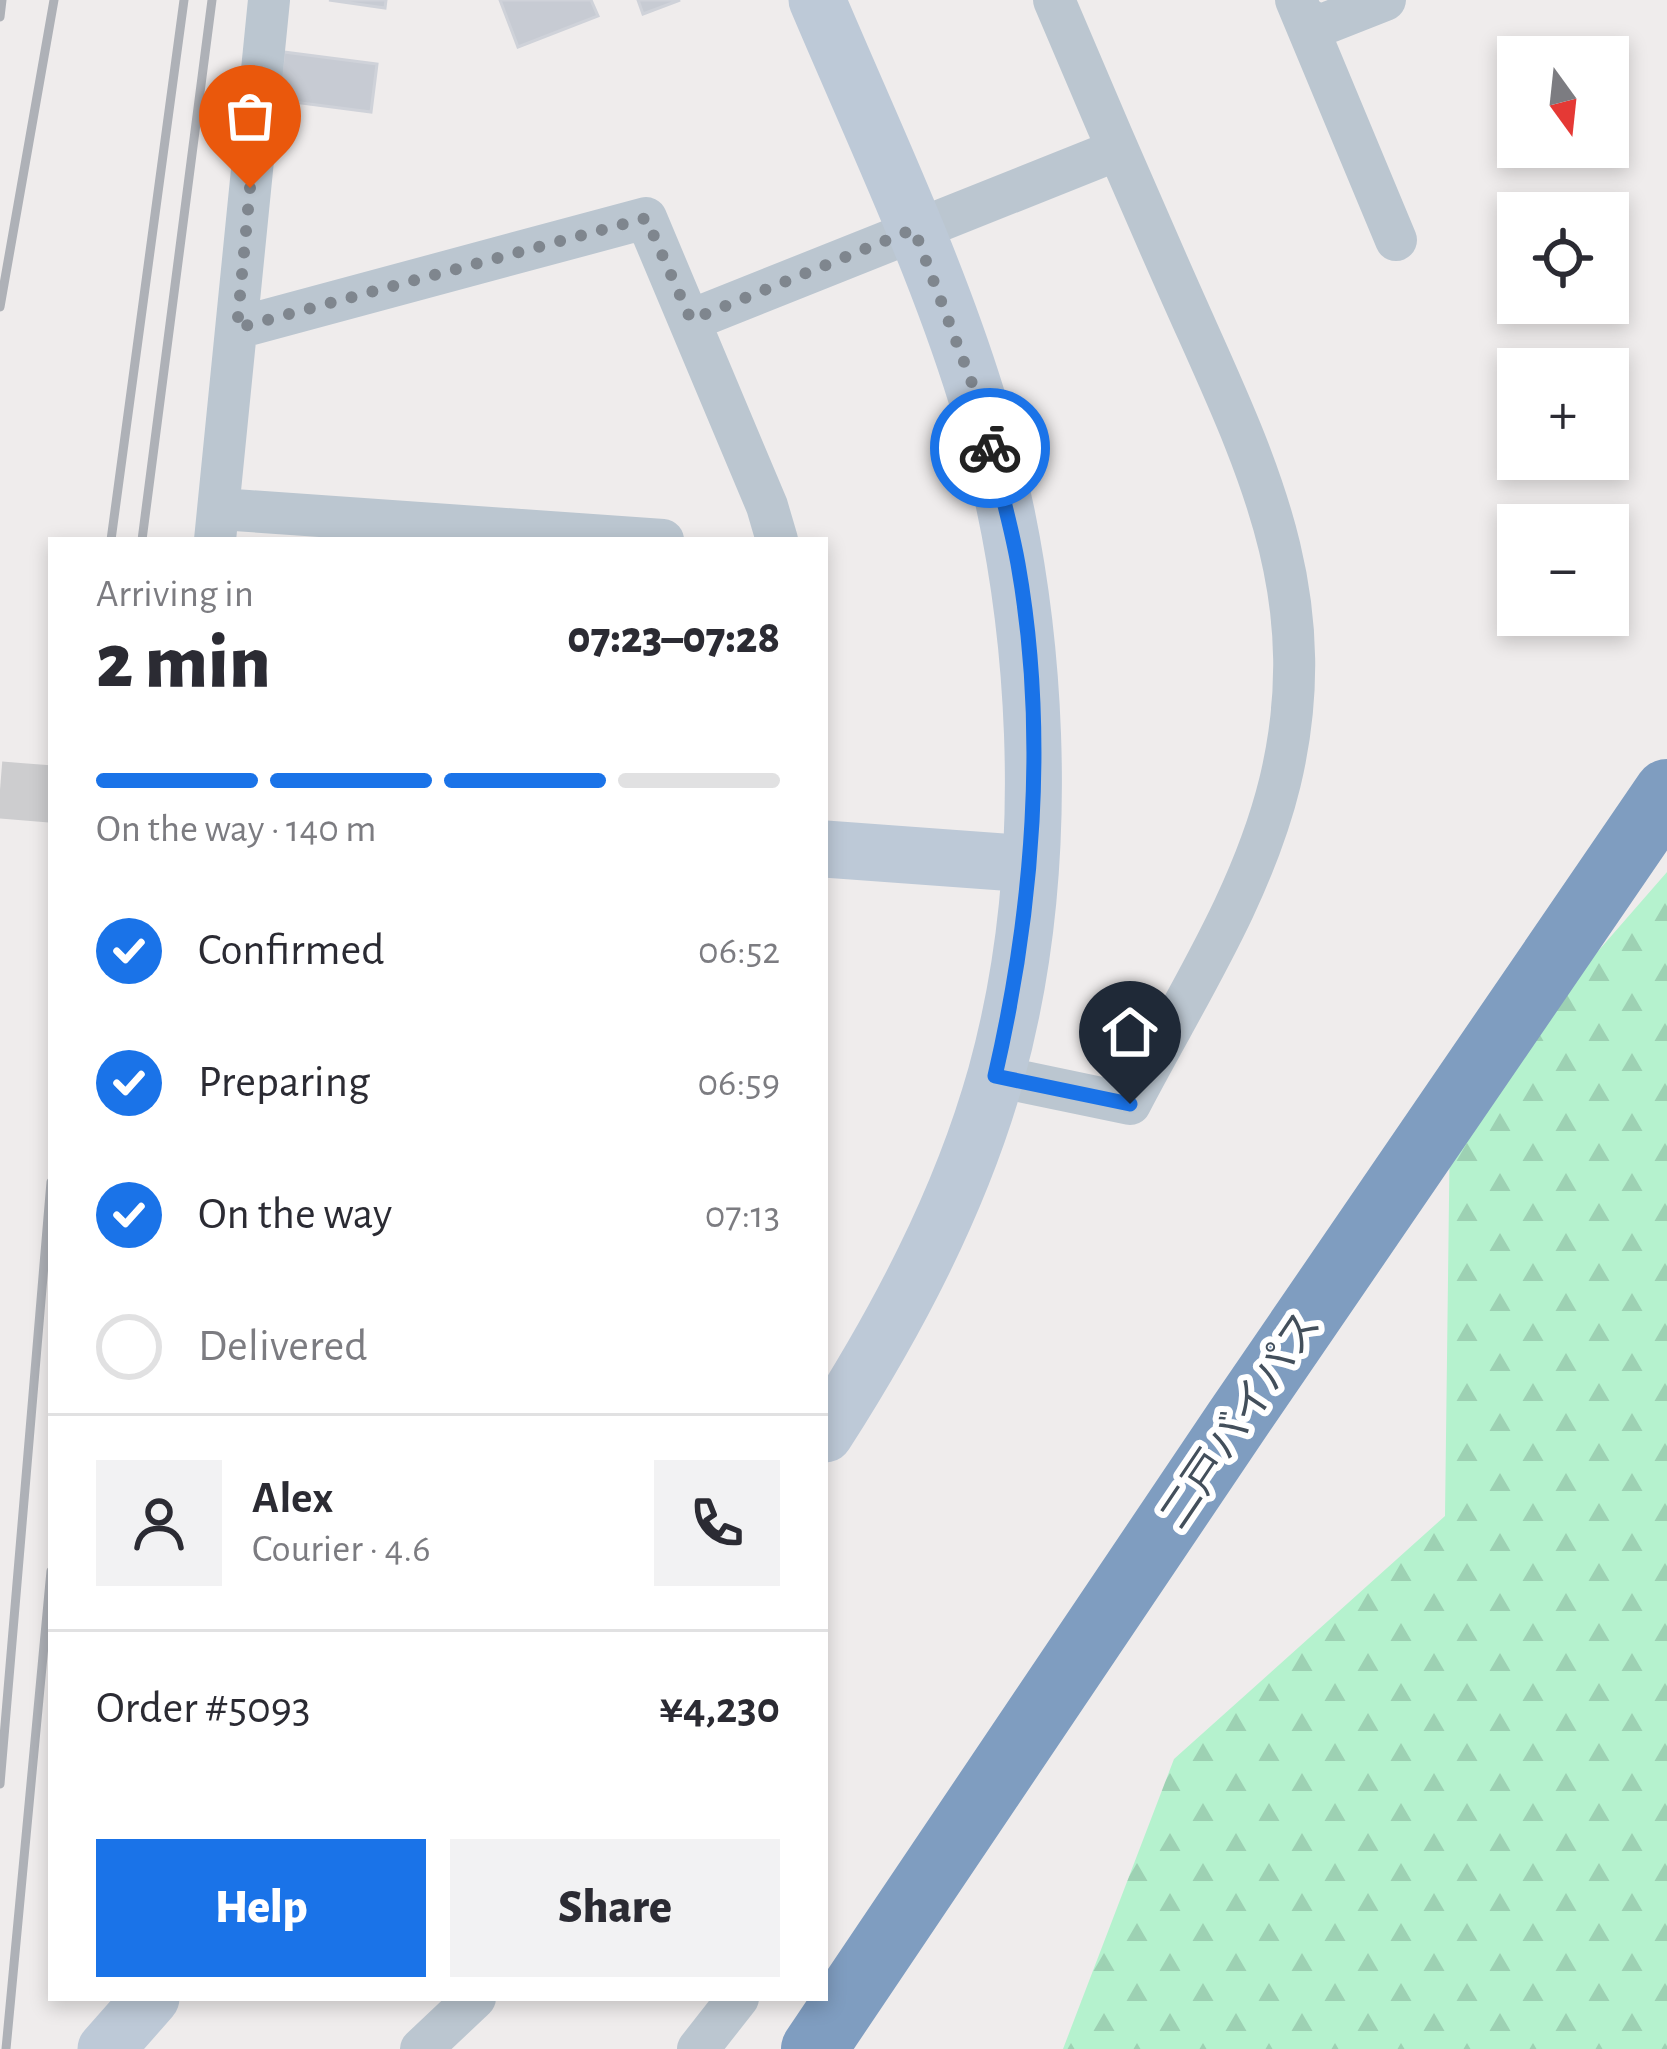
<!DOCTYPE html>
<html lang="en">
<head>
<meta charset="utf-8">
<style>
	:root { --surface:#fff; --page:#f2f2f3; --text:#2b2b33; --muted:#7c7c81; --line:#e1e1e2; --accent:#1a73e8 }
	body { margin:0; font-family:"Alegreya Sans","Noto Sans JP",sans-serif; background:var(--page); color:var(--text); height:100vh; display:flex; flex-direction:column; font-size:45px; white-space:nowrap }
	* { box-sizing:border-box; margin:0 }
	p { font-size:39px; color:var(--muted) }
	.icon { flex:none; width:66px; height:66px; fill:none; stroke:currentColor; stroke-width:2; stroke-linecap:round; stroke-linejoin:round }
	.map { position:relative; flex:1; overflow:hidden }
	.sheet { position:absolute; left:48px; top:537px; width:780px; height:1464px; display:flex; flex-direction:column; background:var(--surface); border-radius:0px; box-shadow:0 6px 18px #0003 }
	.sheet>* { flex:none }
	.needle { width:78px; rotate:165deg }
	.fabs { position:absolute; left:1497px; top:36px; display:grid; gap:24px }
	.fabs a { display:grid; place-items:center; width:132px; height:132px; border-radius:0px; background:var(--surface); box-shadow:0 6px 18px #0003; font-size:60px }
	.pin { position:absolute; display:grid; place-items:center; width:102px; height:102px; color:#fff; margin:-123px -51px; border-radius:50% 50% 50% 0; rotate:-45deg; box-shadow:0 0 12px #0007 }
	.pin .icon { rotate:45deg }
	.courier { position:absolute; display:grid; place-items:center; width:120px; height:120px; margin:-60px; border:9px solid #1a73e8; border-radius:50%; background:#fff; color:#222; box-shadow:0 3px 15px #0007 }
	.headline em { font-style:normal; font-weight:800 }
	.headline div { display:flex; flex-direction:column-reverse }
	.headline { display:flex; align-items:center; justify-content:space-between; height:204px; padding:0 48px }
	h1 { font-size:78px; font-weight:800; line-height:90px }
	.bar { display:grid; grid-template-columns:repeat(4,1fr); gap:18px 12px; align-content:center; height:144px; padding:0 48px }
	.bar i { height:15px; border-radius:9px; background:var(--line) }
	.bar .current { background:var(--accent) }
	.bar p { grid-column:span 4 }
	.line { display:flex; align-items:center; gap:30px; padding:0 48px; border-top:3px solid var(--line) }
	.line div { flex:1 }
	.round { display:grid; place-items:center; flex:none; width:126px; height:126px; border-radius:0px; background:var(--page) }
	ol { padding:0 48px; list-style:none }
	li { display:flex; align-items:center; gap:36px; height:132px }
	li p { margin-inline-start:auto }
	li .icon { padding:12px; border-radius:50%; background:var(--accent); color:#fff; stroke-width:4 }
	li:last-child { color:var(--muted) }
	li i { width:66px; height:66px; border:6px solid var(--line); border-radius:50% }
	.cta { display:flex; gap:24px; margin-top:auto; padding:24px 48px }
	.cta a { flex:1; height:138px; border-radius:0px; background:var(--accent); color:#fff; font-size:48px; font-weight:800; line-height:138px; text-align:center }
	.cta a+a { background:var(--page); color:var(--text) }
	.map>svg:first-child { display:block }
	.forest { fill:url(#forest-firs) }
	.building { fill:#c7cbd3; stroke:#cfd2d9; stroke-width:3 }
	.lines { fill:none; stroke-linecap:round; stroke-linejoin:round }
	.secondary-tunnel { stroke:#cdcdcf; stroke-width:57; stroke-dasharray:57 28; stroke-linecap:butt }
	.street { stroke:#bbc6d0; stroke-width:42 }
	.secondary { stroke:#bdc9d7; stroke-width:57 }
	.highway { stroke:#7f9dc0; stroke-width:66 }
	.rail { stroke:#aeb1b7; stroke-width:9 }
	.done { stroke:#7f868e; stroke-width:12; stroke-dasharray:0 21.6 }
	.route { stroke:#1a73e8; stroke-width:15 }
	.labels { text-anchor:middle; stroke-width:12; stroke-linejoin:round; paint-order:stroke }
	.street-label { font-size:42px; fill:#434f5b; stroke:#fff }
</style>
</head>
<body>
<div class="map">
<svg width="1667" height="2049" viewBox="0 0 1667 2049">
	<defs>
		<pattern id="forest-firs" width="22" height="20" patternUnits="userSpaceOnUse" patternTransform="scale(3)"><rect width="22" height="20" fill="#b5f2ce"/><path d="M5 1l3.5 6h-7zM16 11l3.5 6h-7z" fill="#9dd1b3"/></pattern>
	</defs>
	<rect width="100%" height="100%" fill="#efecec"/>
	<!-- forest -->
	<path class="forest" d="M 1667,872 L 1667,2049 L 1063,2049 L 1174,1759 L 1445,1516 L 1450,1121 Z"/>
	<!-- building -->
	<path class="building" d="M 329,0 L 386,0 L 385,8 Z
		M 500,0 L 591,0 L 598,16 L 518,47 Z
		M 638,0 L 680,0 L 643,14 Z
		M 284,52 L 377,64 L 371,112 L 278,100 Z"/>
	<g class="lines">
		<!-- secondary-tunnel -->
		<path class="secondary-tunnel" d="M 0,790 L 51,794"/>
		<!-- street -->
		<path class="street" d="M 1296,0 L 1396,240
			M 1303,16 L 1319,26 L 1385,0
			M 691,320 L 1117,150
			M 237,328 L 646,218 L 767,506 L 777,540
			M 220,509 L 663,540
			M 215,540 L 269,0
			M 996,1076 L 1130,1104 C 1184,1000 1252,897 1280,782 C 1326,590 1252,455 1177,285 C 1135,190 1094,95 1054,0
			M 421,2049 L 475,1998
			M 698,2049 L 738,1998"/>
		<!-- secondary -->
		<path class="secondary" d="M 817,0 C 872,130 934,260 976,395 C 1041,606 1055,862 996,1075 C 960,1203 896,1323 825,1434
			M 825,849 L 1029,864
			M 106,2049 L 151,1998"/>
		<!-- highway -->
		<path class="highway" d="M 814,2049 L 1236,1422 L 1667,792"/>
		<!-- rail -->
		<path class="rail" d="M 0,17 L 2,0
			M 0,307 L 54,0
			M 111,540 L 184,0
			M 142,540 L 212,0
			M 0,1784 L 51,1182
			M 6,2049 L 51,1571"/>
	</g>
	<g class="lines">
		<!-- done -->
		<path class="done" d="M 250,188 L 237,328 L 646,218 L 691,320 L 914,229 L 976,394 L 990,448"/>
		<!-- route -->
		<path class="route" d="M 990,448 C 1000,486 1011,525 1018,564 C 1048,733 1033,911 995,1076 L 1130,1104"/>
	</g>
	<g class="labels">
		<!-- street labels -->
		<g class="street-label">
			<text transform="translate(1239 1419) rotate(-56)" y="15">二戸バイパス</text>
		</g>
	</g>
</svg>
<div class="fabs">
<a><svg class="needle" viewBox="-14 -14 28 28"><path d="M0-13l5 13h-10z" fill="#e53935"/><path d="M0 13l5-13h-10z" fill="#7c7c81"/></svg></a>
<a><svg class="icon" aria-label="locate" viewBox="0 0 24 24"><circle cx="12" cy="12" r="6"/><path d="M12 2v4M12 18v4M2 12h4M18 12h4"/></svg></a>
<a>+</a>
<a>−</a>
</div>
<div class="pin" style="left:250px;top:188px;background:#ea580c"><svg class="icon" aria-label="bag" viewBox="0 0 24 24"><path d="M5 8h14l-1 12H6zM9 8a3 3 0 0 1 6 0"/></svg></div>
<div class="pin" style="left:1130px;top:1104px;background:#1f2937"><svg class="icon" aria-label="home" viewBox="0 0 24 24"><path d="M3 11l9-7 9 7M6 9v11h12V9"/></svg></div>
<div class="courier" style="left:990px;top:448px"><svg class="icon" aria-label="bike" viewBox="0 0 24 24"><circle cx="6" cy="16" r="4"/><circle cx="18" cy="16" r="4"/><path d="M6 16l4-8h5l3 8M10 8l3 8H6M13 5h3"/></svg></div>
<section class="sheet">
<div class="headline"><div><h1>2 min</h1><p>Arriving in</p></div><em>07:23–07:28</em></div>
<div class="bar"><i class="current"></i><i class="current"></i><i class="current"></i><i></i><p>On the way · 140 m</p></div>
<ol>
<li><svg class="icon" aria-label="check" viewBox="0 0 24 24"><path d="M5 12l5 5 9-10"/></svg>Confirmed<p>06:52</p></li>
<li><svg class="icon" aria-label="check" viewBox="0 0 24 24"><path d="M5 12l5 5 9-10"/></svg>Preparing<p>06:59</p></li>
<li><svg class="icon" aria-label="check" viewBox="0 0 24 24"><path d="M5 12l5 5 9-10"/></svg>On the way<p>07:13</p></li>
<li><i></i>Delivered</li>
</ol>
<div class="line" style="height:216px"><a class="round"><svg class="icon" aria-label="person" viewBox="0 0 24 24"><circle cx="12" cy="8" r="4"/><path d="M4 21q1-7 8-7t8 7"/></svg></a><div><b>Alex</b><p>Courier · 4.6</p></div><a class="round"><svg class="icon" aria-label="phone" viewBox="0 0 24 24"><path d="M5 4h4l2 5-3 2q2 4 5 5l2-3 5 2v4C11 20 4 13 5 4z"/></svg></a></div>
<div class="line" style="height:156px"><div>Order #5093</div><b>¥4,230</b></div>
<div class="cta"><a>Help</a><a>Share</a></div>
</section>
</div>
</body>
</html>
